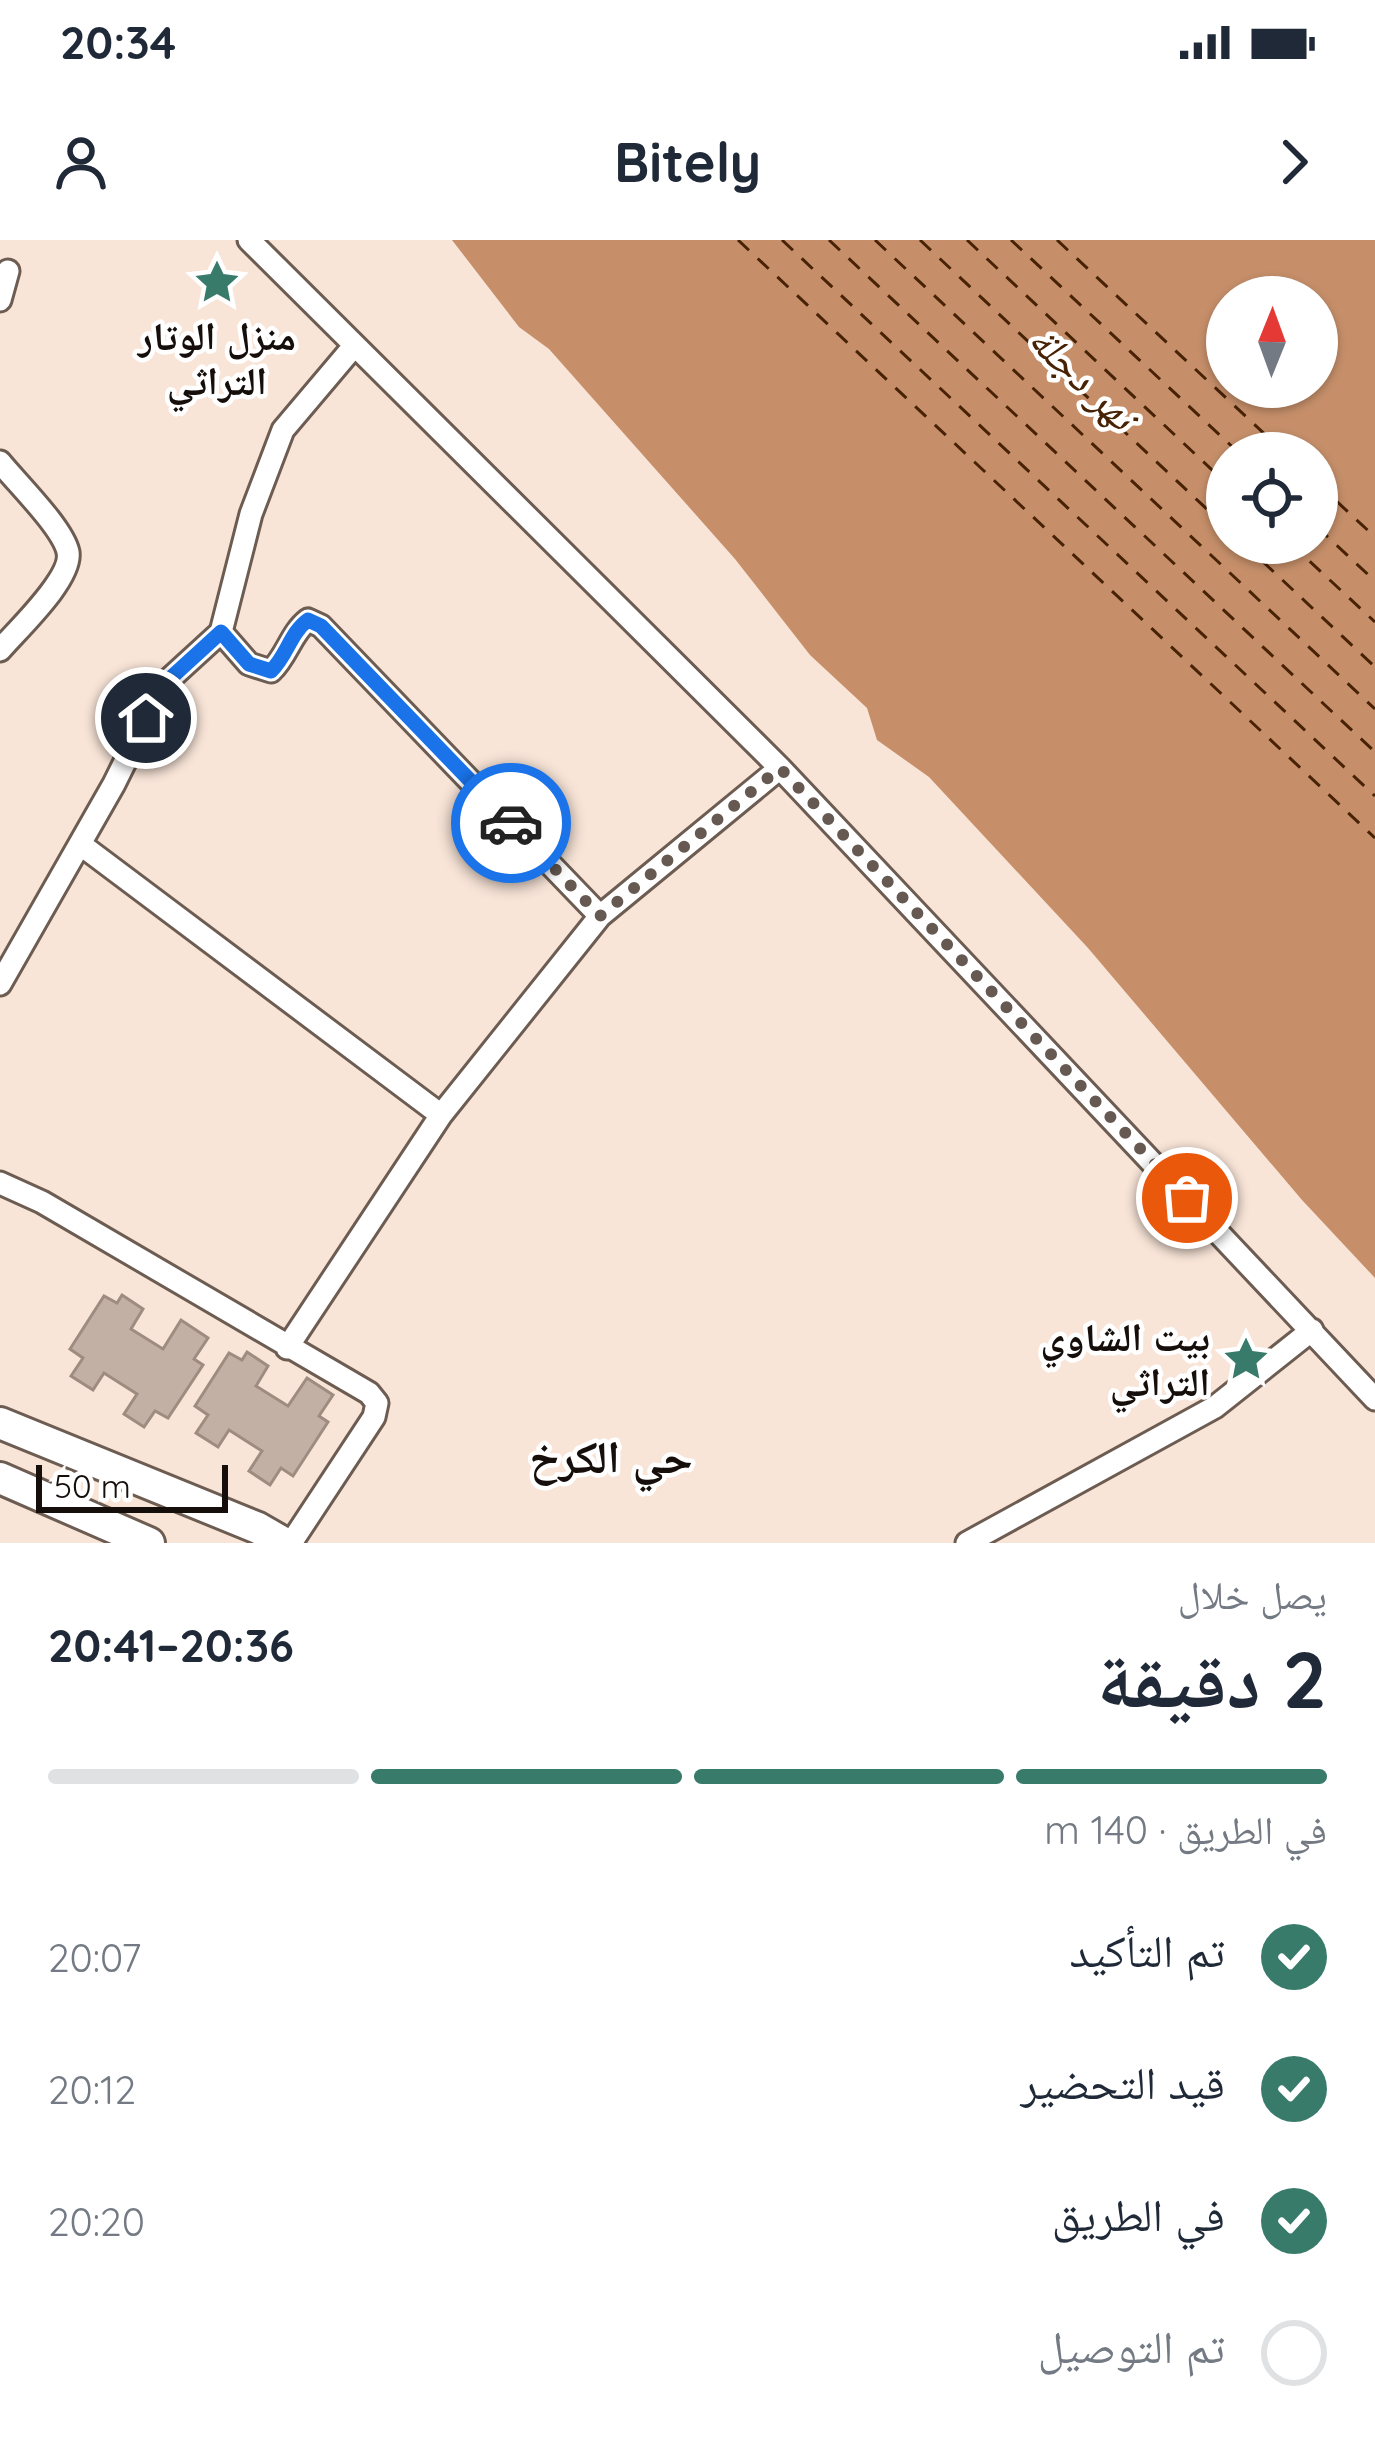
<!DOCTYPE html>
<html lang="ar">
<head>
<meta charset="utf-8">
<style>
	:root { --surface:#fff; --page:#f2f2f3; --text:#1f2937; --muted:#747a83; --line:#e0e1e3; --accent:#397b6b }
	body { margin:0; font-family:Quicksand,"Noto Naskh Arabic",sans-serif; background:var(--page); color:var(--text); direction:rtl; height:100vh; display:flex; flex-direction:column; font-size:45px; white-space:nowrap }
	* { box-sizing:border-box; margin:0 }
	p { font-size:39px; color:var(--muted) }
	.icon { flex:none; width:66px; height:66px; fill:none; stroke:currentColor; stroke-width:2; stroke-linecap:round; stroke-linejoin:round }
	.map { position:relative; height:1303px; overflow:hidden; direction:ltr }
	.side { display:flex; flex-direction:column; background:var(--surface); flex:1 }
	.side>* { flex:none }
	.needle { width:78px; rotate:1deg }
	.controls { position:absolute; left:1206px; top:36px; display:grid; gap:24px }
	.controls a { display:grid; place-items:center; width:132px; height:132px; border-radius:50%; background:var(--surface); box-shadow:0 3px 9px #0004; font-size:60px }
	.scale { position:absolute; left:36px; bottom:30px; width:192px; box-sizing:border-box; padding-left:12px; border:6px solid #150e0a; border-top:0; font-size:33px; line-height:42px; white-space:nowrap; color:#150e0a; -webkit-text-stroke:9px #fff; paint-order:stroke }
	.pin { position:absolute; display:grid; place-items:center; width:102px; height:102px; color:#fff; margin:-51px; border:6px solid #fff; border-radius:50%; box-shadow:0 3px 12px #0007 }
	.courier { position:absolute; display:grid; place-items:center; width:120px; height:120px; margin:-60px; border:9px solid #1a73e8; border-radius:50%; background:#fff; color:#222; box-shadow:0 3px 15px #0007 }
	.head em { font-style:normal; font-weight:800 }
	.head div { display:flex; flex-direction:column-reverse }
	.head { display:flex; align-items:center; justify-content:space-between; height:204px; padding:0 48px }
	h1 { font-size:78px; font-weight:800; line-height:90px }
	.bar { display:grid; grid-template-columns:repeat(4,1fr); gap:18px 12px; align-content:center; height:144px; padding:0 48px }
	.bar i { height:15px; border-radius:9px; background:var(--line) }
	.bar .active { background:var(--accent) }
	.bar p { grid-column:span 4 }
	ol { padding:0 48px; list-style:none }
	li { display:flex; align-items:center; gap:36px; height:132px }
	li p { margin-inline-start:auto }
	li .icon { padding:12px; border-radius:50%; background:var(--accent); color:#fff; stroke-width:4 }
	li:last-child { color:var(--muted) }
	li i { width:66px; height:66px; border:6px solid var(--line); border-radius:50% }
	.status { display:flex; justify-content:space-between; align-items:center; height:84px; padding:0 60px; background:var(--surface); direction:ltr }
	.status svg { height:33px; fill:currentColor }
	header { display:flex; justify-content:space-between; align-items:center; height:156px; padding:0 48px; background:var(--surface); font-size:54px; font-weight:800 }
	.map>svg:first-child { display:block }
	.water { fill:#c68f6a; fill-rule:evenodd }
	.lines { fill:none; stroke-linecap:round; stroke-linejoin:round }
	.ferry { stroke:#472204; stroke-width:3; stroke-dasharray:15 12; stroke-linecap:butt }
	.building { fill:#c3b0a4; stroke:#9e8c81; stroke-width:3 }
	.minor-casing { stroke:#6c5c51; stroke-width:27 }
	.secondary-casing { stroke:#6c5c51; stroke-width:36 }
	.minor { stroke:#fff; stroke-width:21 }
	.secondary { stroke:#fff; stroke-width:30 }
	.done { stroke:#655952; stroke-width:12; stroke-dasharray:0 21.6 }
	.route { stroke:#1a73e8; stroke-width:15 }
	.labels { text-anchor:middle; stroke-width:9; stroke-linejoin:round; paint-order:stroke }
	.poi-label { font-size:39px; font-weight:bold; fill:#150e0a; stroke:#fff }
	.water-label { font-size:42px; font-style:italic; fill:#472204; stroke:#fff }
	.quarter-label { font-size:45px; font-weight:bold; fill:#150e0a; stroke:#fff }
</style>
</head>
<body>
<div class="status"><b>20:34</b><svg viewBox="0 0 49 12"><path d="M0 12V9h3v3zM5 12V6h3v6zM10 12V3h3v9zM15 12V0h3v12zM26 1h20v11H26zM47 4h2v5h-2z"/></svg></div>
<header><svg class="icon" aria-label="forward" viewBox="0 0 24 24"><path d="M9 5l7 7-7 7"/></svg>Bitely<svg class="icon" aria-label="person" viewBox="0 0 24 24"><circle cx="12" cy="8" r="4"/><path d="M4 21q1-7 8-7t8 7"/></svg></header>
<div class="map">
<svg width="1375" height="1303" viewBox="0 0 1375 1303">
	<rect width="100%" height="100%" fill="#f9e5d8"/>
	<!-- water -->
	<path class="water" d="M 452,0 L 1375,0 L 1375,1038 L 1302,960 L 1088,708 L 929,537 L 877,500 L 867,468 L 810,415 L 735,319 L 549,109 L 519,87 ZM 1227,57 L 1317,57 L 1317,147 L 1227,147 ZM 1227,213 L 1317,213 L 1317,303 L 1227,303 Z"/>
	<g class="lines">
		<!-- ferry -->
		<path class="ferry" d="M 738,0 L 1375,598
			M 782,0 L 1375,556
			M 829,0 L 1375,512
			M 875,0 L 1375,469
			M 920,0 L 1227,288
			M 967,0 L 1227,244
			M 1011,0 L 1239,213
			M 1057,0 L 1285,213
			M 1317,243 L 1375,297
			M 1317,287 L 1375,341
			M 1243,303 L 1375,427
			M 1290,303 L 1375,382"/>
	</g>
	<!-- building -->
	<path class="building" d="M 122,1055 L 143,1069 L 131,1089 L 163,1109 L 181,1080 L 208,1098 L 194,1119 L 203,1125 L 168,1178 L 155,1171 L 144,1187 L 124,1174 L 137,1154 L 104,1133 L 93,1150 L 71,1136 L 83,1118 L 70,1109 L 104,1056 L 117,1063 Z
		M 247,1112 L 268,1126 L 256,1146 L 288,1166 L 307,1138 L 333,1155 L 319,1176 L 328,1182 L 293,1236 L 281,1228 L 270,1245 L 249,1231 L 262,1211 L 229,1190 L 218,1207 L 196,1193 L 208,1175 L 195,1166 L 229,1113 L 242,1120 Z"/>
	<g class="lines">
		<!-- minor casing -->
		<g class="minor-casing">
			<path id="minor" d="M 249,0 L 780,528 L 1375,1159
				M 0,60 L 8,31
				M 0,222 C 17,243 63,288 68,312 C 73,338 17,390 0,410
				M 221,392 L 249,424 L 271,431 C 287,416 291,393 308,380 L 321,386 L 600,676
				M 80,604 L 441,875
				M 0,744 L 114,544 L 163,445 L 221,392 L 251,274 L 283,190 L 354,106
				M 0,943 L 42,962 L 369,1153 L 377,1163 L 374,1177 L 291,1303
				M 287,1108 L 441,875 L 600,676 L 780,528
				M 967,1303 L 1215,1167 L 1312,1090"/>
		</g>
		<!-- secondary casing -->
		<g class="secondary-casing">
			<path id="secondary" d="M 0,1183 L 258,1288 L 284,1303
				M 0,1238 L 149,1303"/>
		</g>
		<!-- minor -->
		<use href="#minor" class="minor"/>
		<!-- secondary -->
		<use href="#secondary" class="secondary"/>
	</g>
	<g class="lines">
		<!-- done -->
		<path class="done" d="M 511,583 L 600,676 L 780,528 L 1187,958"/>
		<!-- route -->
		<path class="route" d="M 146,478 L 163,445 L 221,392 L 249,424 L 271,431 C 287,416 290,393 308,380 L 321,386 L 511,583"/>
	</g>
	<!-- icons -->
	<defs>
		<g id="sight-bare" transform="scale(3.6)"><path d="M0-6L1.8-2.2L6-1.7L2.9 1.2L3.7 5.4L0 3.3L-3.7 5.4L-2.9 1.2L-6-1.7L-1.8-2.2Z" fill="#397b6b" stroke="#fff" stroke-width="2.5" paint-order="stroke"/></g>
	</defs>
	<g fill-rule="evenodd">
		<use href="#sight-bare" x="217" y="42"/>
		<use href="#sight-bare" x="1246" y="1119"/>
	</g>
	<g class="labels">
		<!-- poi labels -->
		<g class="poi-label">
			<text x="217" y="110">منزل الوتار<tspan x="217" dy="45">التراثي</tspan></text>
			<text x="1210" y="1111" text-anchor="end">بيت الشاوي<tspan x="1210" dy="45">التراثي</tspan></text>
		</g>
		<!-- water labels -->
		<g class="water-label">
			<text transform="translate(1083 137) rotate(44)" y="15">نهر دجلة</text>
		</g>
		<!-- quarter labels -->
		<g class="quarter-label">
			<text x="611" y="1233">حي الكرخ</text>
		</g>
	</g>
</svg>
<div class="controls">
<a><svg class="needle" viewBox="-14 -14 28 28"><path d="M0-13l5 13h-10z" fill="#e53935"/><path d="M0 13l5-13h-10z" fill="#747a83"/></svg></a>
<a><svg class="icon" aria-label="locate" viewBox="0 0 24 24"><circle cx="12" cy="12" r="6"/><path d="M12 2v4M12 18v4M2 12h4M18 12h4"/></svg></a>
</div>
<div class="scale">50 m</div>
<div class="pin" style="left:1187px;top:958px;background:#ea580c"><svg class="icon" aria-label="bag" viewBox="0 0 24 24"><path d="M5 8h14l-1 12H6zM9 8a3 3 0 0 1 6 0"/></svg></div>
<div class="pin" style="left:146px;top:478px;background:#1f2937"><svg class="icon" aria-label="home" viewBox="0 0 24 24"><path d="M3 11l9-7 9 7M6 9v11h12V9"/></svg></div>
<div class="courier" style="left:511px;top:583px"><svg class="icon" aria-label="car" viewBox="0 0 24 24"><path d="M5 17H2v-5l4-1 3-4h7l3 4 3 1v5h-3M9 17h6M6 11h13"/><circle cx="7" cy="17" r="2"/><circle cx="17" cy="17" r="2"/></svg></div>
</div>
<section class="side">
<div class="head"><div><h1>2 دقيقة</h1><p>يصل خلال</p></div><em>20:36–20:41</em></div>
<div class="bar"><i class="active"></i><i class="active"></i><i class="active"></i><i></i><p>في الطريق · 140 m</p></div>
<ol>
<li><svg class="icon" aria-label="check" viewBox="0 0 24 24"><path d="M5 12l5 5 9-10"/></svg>تم التأكيد<p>20:07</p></li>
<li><svg class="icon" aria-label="check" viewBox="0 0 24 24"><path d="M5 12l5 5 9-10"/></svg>قيد التحضير<p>20:12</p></li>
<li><svg class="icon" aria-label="check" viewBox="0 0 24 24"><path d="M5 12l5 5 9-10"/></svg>في الطريق<p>20:20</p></li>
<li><i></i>تم التوصيل</li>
</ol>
</section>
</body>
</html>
